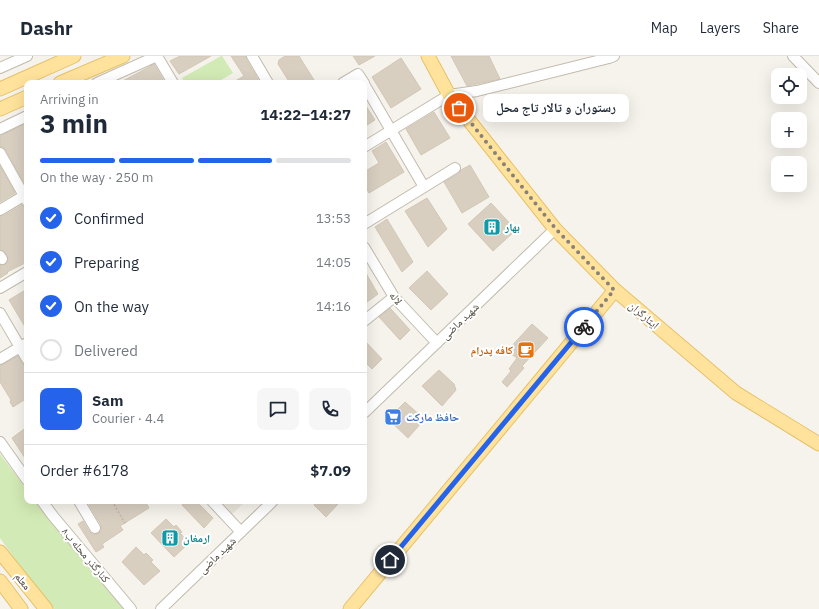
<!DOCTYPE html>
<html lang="en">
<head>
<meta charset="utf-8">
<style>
	:root { --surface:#fff; --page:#f6f6f7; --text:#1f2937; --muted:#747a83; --line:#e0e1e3; --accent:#2563eb }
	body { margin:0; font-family:"IBM Plex Sans","Noto Naskh Arabic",sans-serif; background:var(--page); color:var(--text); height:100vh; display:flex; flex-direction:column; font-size:15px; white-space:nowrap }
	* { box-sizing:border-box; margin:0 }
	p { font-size:13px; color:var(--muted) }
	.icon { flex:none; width:22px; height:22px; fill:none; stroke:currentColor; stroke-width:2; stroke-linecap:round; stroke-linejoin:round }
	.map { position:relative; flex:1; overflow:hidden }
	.sheet { position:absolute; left:24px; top:24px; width:343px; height:424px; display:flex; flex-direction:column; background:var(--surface); border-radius:8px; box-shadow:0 4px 16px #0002 }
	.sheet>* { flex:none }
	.buttons { position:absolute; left:771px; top:12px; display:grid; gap:8px }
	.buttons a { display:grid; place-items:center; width:36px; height:36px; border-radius:8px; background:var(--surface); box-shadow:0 4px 16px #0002; font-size:20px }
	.pin { position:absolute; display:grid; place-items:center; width:34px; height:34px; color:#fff; margin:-17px; border:2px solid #fff; border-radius:50%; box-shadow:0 1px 4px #0007 }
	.courier { position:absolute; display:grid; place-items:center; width:40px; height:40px; margin:-20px; border:3px solid #2563eb; border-radius:50%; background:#fff; color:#222; box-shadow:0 1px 5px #0007 }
	.bubble { position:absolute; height:28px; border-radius:8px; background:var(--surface); box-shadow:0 4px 16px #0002; font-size:13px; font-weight:800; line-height:28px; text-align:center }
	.summary em { font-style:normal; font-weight:800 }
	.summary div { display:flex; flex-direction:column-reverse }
	.summary { display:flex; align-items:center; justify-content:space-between; height:68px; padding:0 16px }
	h1 { font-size:26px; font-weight:800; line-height:30px }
	.bar { display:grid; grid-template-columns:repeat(4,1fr); gap:6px 4px; align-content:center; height:48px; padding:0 16px }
	.bar i { height:5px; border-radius:3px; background:var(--line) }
	.bar .selected { background:var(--accent) }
	.bar p { grid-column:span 4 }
	.line { display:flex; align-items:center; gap:10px; padding:0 16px; border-top:1px solid var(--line) }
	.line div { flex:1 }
	.round { display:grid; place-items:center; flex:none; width:42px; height:42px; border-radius:8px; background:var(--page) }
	ol { padding:0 16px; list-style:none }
	li { display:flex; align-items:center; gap:12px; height:44px }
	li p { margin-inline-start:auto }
	li .icon { padding:4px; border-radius:50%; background:var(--accent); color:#fff; stroke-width:4 }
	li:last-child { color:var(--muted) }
	li i { width:22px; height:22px; border:2px solid var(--line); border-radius:50% }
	header { display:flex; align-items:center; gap:24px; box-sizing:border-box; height:56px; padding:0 20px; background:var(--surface); border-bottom:1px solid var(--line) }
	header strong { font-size:19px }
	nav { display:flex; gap:22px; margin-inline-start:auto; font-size:14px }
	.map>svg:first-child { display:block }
	.residential { fill:#eae5da }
	.green { fill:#d2eab5 }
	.building { fill:#d8cfc1; stroke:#d3c7b4 }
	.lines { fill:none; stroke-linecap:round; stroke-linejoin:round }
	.minor-casing { stroke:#c2bbae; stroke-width:12 }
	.major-casing { stroke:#e6c16a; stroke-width:15 }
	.path { stroke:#c4b79f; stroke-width:1.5; stroke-dasharray:2 2; stroke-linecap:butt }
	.minor { stroke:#fff; stroke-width:10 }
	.major { stroke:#ffe39c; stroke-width:13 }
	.done { stroke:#878178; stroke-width:4; stroke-dasharray:0 7.2 }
	.route { stroke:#2563eb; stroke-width:5 }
	.labels { text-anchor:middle; stroke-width:4; stroke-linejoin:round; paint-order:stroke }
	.culture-label { font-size:11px; font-weight:bold; fill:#0d838f; stroke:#fff; text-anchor:start }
	.street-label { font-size:11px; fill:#4b4439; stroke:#fff }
	.food-label { font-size:11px; font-weight:bold; fill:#c56008; stroke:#fff; text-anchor:end }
	.shop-label { font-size:11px; font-weight:bold; fill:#366cbe; stroke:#fff; text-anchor:start }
</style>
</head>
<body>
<header>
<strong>Dashr</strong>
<nav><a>Map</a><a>Layers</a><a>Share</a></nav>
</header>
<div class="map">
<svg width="819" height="553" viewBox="0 0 819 553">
	<rect width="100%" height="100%" fill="#f6f3ec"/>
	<!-- residential -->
	<path class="residential" d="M 217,445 L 246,445 L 231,459 Z"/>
	<!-- green -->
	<path class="green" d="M 221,0 L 222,0 L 233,17 L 216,27 L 185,27 L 182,22 Z
		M 0,398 L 27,434 L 27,445 L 35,445 L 51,465 L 124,553 L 54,553 L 40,537 L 0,482 Z"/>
	<!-- building -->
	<path class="building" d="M 180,0 L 211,0 L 179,18 L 170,5 Z
		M 231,0 L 246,0 L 246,3 L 260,27 L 232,27 L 244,20 Z
		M 285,0 L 299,0 L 314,24 L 309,27 L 290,27 L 278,8 L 279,4 Z
		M 353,0 L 375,0 L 359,9 Z
		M 451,0 L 489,0 L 500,23 L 467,30 Z
		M 401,2 L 421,33 L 391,52 L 372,21 Z
		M 154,8 L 165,27 L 119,27 L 149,11 Z
		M 364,47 L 375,64 L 364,71 Z
		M 434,56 L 450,82 L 421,99 L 406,73 Z
		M 27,67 L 27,132 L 6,94 L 3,91 L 0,91 L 0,80 Z
		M 386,86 L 404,116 L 369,137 L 364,128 L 364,116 L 379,107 L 372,95 Z
		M 470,109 L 489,141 L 462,157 L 444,126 L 458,118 L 461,114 Z
		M 0,110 L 15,137 L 0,146 Z
		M 427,142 L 447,173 L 428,191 L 405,155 Z
		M 491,147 L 516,174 L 493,195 L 468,168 Z
		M 22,149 L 24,151 L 27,151 L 27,206 L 7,216 L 8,217 L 0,222 L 0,209 L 3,209 L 6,208 L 8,203 L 5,196 L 0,194 L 0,160 L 3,160 Z
		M 387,163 L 413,206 L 402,216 L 375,171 Z
		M 364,214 L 378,238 L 367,246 L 364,242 Z
		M 427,215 L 448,238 L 431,254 L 409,232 Z
		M 27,233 L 27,274 L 9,244 Z
		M 390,252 L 410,274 L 400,284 L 379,261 Z
		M 532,268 L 548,282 L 522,310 L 524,312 L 507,331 L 502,326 L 511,315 L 509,313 L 517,302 L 507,295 Z
		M 364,284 L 382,303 L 372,313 L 364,305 Z
		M 18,300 L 27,314 L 27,342 L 13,351 L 10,346 L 11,344 L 0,326 L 0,310 Z
		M 439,314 L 454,328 L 456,334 L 442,350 L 422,330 Z
		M 405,346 L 421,360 L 422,366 L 408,382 L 388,363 Z
		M 27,371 L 27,405 L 12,382 Z
		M 87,445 L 145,445 L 149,452 L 120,470 L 123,474 L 102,488 L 104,491 L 96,496 L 78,468 L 83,465 L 89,475 L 92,478 L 98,478 L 101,475 L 101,469 Z
		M 187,445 L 196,445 L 213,462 L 204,472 L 182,449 Z
		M 318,445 L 335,445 L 338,448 L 326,461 L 314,449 Z
		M 166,463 L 174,471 L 176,469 L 182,476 L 180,477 L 189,487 L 174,501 L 151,477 Z
		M 136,491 L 144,499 L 146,497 L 153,504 L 151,506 L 160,515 L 144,529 L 122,506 Z"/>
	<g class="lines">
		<!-- minor casing -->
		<g class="minor-casing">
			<path id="minor" d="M 157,0 L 173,27
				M 252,0 L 268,27
				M 793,0 L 819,27
				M 0,12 L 27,0
				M 97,27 L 157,0
				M 343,27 L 358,18 L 364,27
				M 364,28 L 424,131
				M 0,73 L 27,60
				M 364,91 L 449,39 L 477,35 L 609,2 L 614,0
				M 0,97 L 27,145
				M 0,154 L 27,138
				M 364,168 L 455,112
				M 364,191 L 394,241 L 437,287
				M 0,200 L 2,203
				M 0,232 L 27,216
				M 0,257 L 27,303
				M 364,265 L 394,241
				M 0,303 L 27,287
				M 364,357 L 555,173
				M 0,386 L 27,424
				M 42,445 L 53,460 L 131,553
				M 79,445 L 95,472
				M 212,445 L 241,476
				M 161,553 L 273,445"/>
		</g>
		<!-- major casing -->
		<g class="major-casing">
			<path id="major" d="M 428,0 L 449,39 L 555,173 L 615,234 L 736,337 L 819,388
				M 60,27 L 123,0
				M 0,33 L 74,0
				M 0,53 L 27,41
				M 0,496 L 46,553
				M 0,525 L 21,553
				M 350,553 L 615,234"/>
		</g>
		<!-- path -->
		<path class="path" d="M 112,445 L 126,469"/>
		<!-- minor -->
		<use href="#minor" class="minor"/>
		<!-- major -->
		<use href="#major" class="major"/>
	</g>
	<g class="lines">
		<!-- done -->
		<path class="done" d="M 459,52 L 555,172 L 614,234 L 584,271"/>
		<!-- route -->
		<path class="route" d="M 390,504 L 584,271"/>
	</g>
	<!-- icons -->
	<defs>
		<g id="building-square" transform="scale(0.9)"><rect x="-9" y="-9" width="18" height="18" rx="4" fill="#0f9aa8" stroke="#fff"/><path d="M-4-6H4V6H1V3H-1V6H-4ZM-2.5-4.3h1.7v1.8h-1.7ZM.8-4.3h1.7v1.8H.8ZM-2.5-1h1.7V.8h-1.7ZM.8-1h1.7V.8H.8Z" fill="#fff"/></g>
		<g id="cafe-square" transform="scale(0.9)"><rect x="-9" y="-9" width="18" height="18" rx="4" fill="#e8710a" stroke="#fff"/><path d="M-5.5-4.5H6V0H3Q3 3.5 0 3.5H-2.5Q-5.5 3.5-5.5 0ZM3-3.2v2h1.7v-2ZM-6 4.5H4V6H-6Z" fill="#fff"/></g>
		<g id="supermarket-square" transform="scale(0.9)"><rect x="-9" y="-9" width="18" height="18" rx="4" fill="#3f7fe0" stroke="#fff"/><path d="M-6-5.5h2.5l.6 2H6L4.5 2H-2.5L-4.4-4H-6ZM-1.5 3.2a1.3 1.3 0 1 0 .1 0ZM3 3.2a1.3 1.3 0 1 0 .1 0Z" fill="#fff"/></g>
	</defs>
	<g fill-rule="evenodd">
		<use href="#building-square" x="492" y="171"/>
		<use href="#cafe-square" x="526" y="294"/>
		<use href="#supermarket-square" x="393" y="361"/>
		<use href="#building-square" x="170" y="482"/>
	</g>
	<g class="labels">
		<!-- culture labels -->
		<g class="culture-label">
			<text x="505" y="175">بهار</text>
			<text x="183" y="486">ارمغان</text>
		</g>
		<!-- street labels -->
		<g class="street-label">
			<text transform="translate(396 242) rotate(51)" y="4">لاله</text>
			<text transform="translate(644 259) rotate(40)" y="4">ایثارگران</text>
			<text transform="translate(460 265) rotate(-44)" y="4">شهید ماضی</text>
			<text transform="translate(86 499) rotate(50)" y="4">کنارگذر محله ب۸</text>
			<text transform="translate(217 499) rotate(-44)" y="4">شهید ماضی</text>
			<text transform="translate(23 525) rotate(51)" y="4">معلم</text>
		</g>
		<!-- food labels -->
		<g class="food-label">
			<text x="513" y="298">کافه پدرام</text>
		</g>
		<!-- shop labels -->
		<g class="shop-label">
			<text x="406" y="365">حافظ مارکت</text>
		</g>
	</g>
</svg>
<div class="buttons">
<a><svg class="icon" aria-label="locate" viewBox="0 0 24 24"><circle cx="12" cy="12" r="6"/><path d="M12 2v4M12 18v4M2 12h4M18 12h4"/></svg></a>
<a>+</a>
<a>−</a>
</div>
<div class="pin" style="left:459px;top:52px;background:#ea580c"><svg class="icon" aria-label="bag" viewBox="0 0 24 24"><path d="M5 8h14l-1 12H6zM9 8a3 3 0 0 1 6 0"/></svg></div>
<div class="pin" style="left:390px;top:504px;background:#1f2937"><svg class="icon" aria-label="home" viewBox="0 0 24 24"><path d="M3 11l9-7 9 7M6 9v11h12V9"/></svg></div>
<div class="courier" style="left:584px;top:271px"><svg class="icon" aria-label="bike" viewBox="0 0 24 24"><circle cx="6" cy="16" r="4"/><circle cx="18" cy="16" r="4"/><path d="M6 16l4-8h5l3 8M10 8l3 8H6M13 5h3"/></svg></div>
<div class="bubble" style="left:483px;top:38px;width:146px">رستوران و تالار تاج محل</div>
<section class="sheet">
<div class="summary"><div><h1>3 min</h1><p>Arriving in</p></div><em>14:22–14:27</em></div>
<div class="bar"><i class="selected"></i><i class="selected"></i><i class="selected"></i><i></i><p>On the way · 250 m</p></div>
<ol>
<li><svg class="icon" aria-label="check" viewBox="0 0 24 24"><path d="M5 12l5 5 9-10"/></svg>Confirmed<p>13:53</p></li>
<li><svg class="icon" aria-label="check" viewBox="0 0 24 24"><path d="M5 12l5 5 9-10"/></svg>Preparing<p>14:05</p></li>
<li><svg class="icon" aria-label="check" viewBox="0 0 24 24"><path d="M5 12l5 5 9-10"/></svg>On the way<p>14:16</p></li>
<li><i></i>Delivered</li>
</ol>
<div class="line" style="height:72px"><b class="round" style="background:var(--accent);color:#fff">S</b><div><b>Sam</b><p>Courier · 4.4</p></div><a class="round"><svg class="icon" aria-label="chat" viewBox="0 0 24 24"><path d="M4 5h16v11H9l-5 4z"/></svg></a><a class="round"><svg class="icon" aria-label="phone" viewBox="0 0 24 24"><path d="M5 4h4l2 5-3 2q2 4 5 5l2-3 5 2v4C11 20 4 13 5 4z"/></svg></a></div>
<div class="line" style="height:52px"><div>Order #6178</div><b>$7.09</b></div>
</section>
</div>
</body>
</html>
